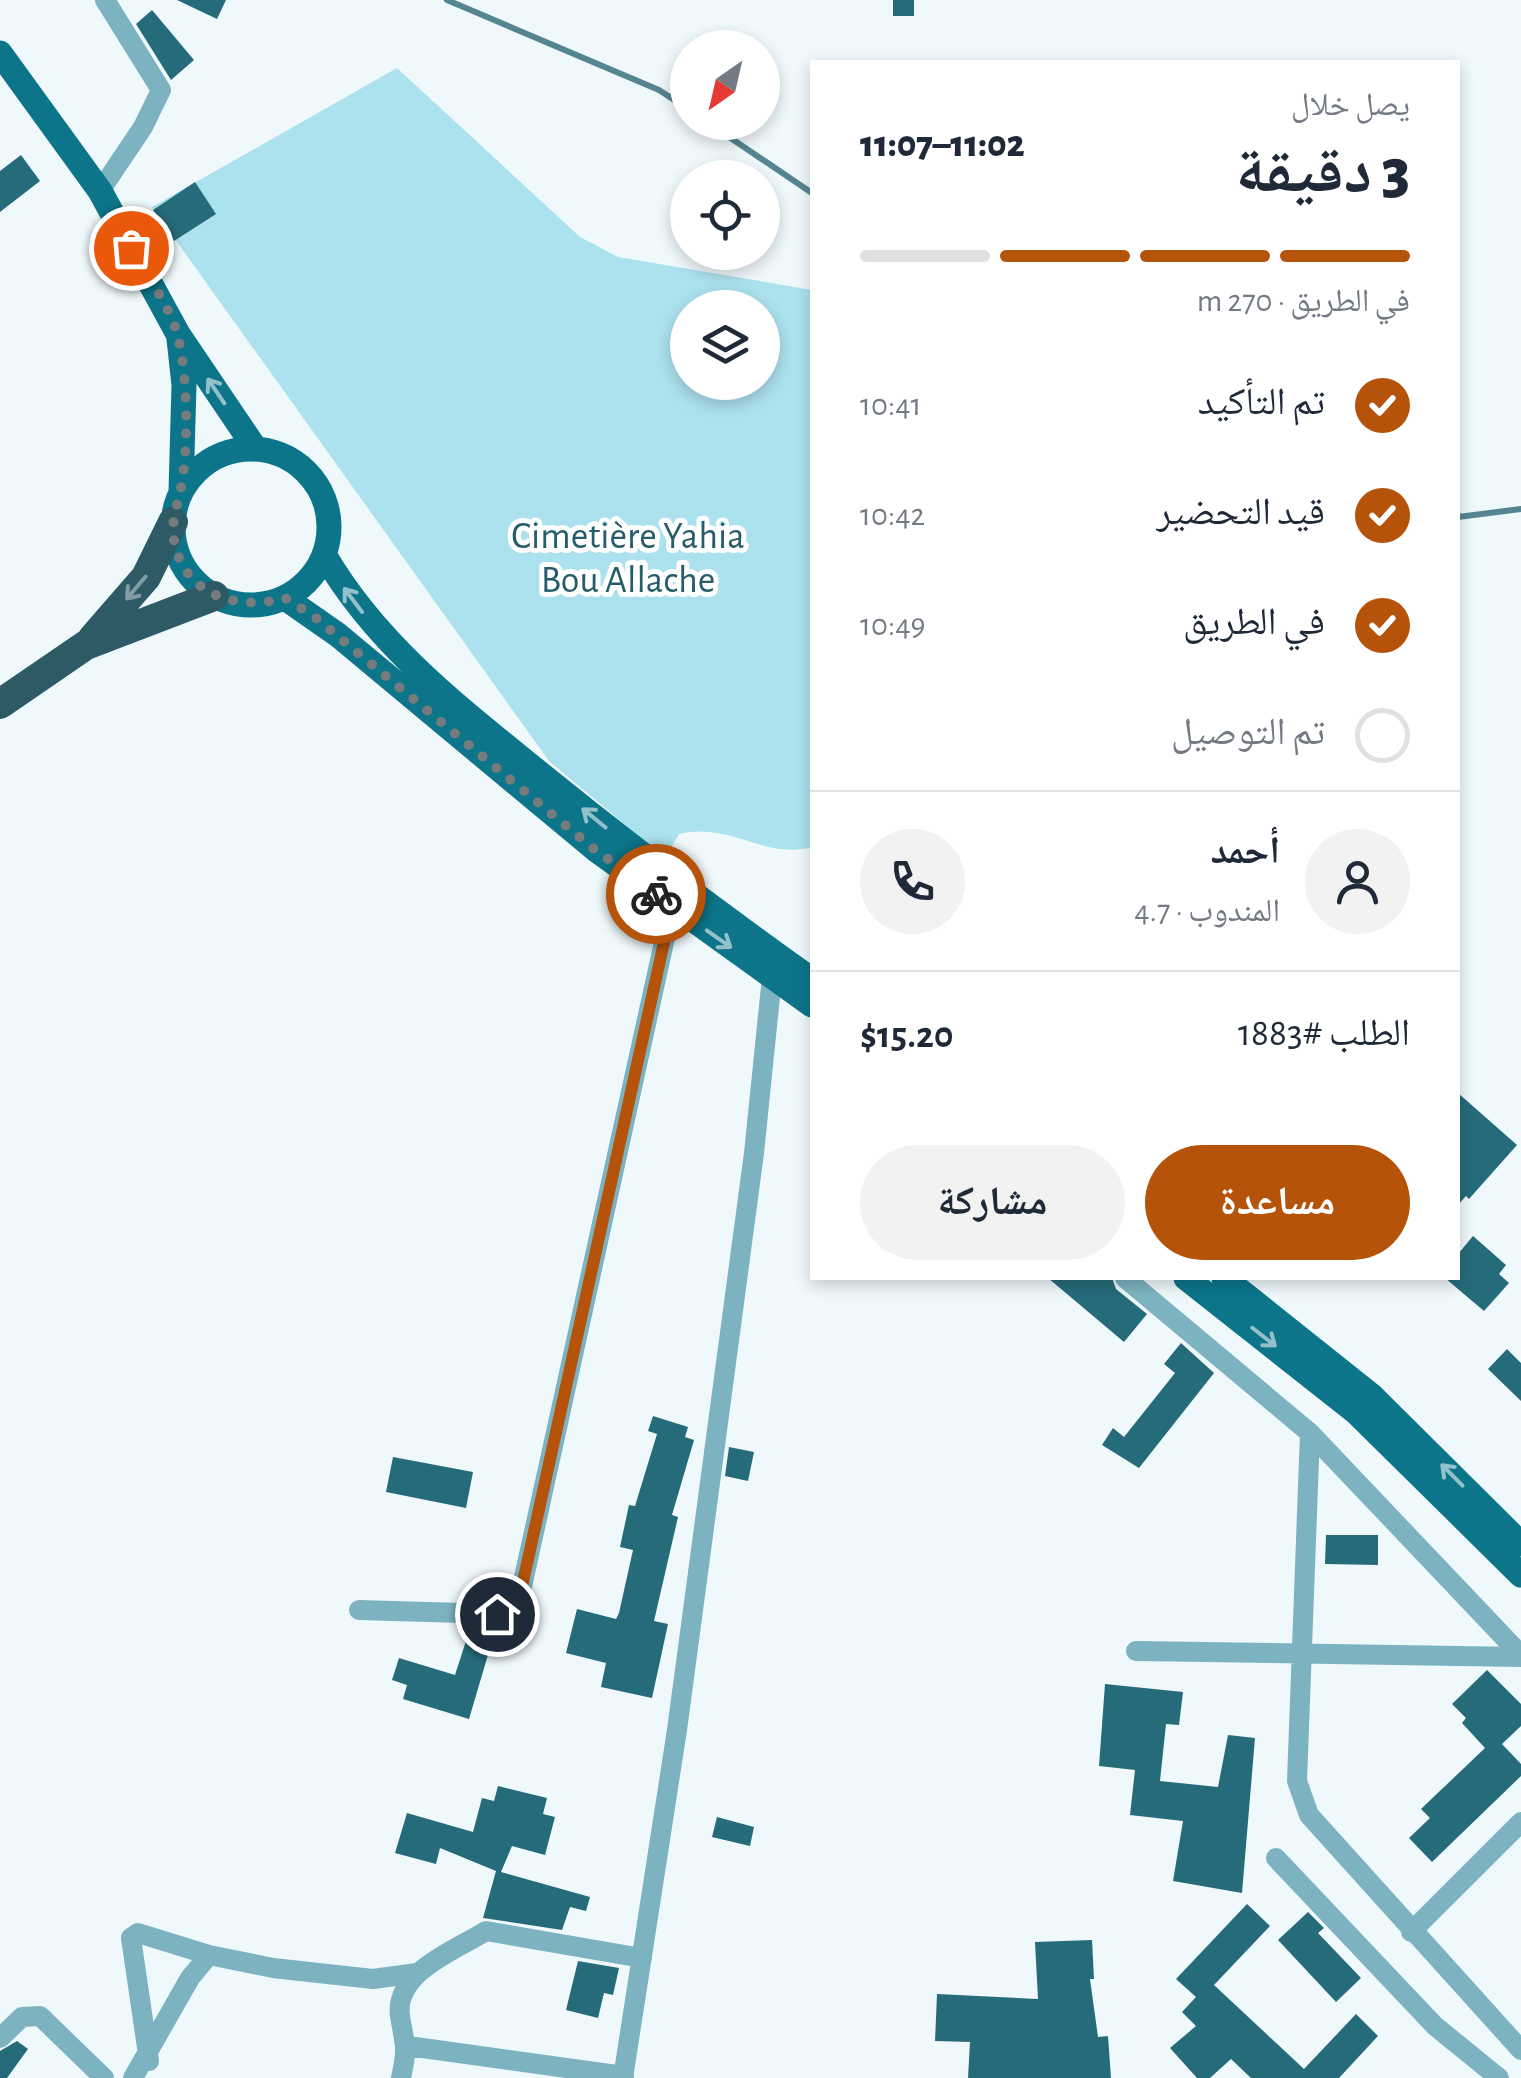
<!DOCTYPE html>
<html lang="ar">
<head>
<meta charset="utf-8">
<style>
	:root { --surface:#fff; --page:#f2f2f3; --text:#1f2937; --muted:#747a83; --line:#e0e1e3; --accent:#b45309 }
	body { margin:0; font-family:"Alegreya Sans","Noto Naskh Arabic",sans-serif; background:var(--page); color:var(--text); direction:rtl; height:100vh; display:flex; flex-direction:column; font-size:38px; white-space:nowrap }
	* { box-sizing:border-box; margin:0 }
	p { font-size:32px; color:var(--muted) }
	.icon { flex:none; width:55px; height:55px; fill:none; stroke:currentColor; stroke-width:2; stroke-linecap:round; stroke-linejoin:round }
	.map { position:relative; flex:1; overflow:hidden; direction:ltr }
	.drawer { position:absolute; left:810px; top:60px; width:650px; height:1220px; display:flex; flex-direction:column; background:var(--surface); border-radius:0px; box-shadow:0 5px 15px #0003; direction:rtl }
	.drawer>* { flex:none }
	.needle { width:65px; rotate:214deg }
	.controls { position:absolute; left:670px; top:30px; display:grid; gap:20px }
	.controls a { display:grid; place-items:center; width:110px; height:110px; border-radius:50%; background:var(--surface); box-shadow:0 5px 15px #0003; font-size:50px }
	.pin { position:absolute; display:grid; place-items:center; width:85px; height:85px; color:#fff; margin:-42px; border:5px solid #fff; border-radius:50%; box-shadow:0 2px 10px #0007 }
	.courier { position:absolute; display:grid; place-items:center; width:100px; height:100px; margin:-50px; border:8px solid #b45309; border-radius:50%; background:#fff; color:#222; box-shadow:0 2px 12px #0007 }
	.head em { font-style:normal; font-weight:800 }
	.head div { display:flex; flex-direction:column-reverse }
	.head { display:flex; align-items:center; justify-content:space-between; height:170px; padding:0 50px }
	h1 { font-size:65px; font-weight:800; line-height:75px }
	.bar { display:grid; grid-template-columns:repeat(4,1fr); gap:15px 10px; align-content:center; height:120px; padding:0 50px }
	.bar i { height:12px; border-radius:8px; background:var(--line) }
	.bar .selected { background:var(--accent) }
	.bar p { grid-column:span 4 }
	.line { display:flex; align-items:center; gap:25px; padding:0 50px; border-top:2px solid var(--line) }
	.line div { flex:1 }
	.round { display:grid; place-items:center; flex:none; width:105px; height:105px; border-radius:52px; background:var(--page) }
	ol { padding:0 50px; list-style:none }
	li { display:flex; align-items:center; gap:30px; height:110px }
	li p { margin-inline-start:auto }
	li .icon { padding:10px; border-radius:50%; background:var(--accent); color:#fff; stroke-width:4 }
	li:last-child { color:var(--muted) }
	li i { width:55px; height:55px; border:5px solid var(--line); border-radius:50% }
	.cta { display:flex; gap:20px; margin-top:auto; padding:20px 50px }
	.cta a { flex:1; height:115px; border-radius:60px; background:var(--accent); color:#fff; font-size:40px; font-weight:800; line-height:115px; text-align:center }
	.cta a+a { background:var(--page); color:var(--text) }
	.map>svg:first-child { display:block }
	.green { fill:#ace1ee; fill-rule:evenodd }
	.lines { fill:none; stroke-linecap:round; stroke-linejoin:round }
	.stream { stroke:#568592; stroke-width:6 }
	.building { fill:#266b7a }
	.minor { stroke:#7db3c0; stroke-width:20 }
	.major { stroke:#0c7589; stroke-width:25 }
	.highway { stroke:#2d5a65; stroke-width:30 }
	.oneway { stroke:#92c1ca }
	.oneway2 { stroke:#819ca3 }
	.done { stroke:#767c7e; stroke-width:10; stroke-dasharray:0 18 }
	.route { stroke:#b45309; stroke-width:12 }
	.labels { text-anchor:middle; stroke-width:10; stroke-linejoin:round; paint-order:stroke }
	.park-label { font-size:38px; fill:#265d6a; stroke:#fff }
</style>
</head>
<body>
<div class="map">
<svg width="1521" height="2078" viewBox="0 0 1521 2078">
	<rect width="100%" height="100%" fill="#eff8fb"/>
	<!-- green -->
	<path class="green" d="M 397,68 L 580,237 L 618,257 L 812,290 L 812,847 C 764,860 731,822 679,834 L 665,858 L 549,761 L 152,207 ZM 688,308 L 762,308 L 762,382 L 688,382 Z"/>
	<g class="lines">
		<!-- stream -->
		<path class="stream" d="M 447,0 L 659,90 L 688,109
			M 707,122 L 812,193
			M 1458,517 L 1521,509"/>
	</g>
	<!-- building -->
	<path class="building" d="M 177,0 L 226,0 L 217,19 Z
		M 893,0 L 914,0 L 914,16 L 893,16 Z
		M 152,10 L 194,60 L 171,80 L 136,24 Z
		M 21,155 L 40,181 L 0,212 L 0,171 Z
		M 195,182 L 216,214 L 174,241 L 153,210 Z
		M 1458,1093 L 1517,1145 L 1469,1199 L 1466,1196 L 1458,1205 Z
		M 1473,1236 L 1506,1265 L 1499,1274 L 1509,1283 L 1484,1311 L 1445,1278 L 1458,1278 L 1458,1254 Z
		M 1048,1278 L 1112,1278 L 1116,1289 L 1147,1314 L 1124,1342 Z
		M 1181,1343 L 1214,1373 L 1139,1468 L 1102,1445 L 1113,1428 L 1124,1437 L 1175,1373 L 1164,1364 Z
		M 1507,1349 L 1521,1363 L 1521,1401 L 1488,1369 Z
		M 653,1416 L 688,1427 L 685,1437 L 694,1440 L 672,1515 L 678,1517 L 654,1621 L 668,1624 L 652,1698 L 601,1687 L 606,1663 L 566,1653 L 577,1609 L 616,1619 L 619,1613 L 633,1550 L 620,1547 L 629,1505 L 635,1506 L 657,1434 L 648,1431 Z
		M 729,1447 L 754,1452 L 748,1481 L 725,1476 Z
		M 393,1457 L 473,1472 L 466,1508 L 386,1492 Z
		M 1326,1535 L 1378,1535 L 1378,1565 L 1325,1564 Z
		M 466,1641 L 490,1648 L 469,1719 L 403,1699 L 407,1685 L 392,1680 L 399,1658 L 455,1675 Z
		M 1487,1670 L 1521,1704 L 1521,1726 L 1502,1744 L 1521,1764 L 1521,1776 L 1432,1862 L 1409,1838 L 1430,1818 L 1421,1809 L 1485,1748 L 1462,1723 L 1466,1718 L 1452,1704 Z
		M 1105,1684 L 1183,1692 L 1179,1725 L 1166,1724 L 1160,1781 L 1218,1787 L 1228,1735 L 1255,1738 L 1242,1893 L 1173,1881 L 1183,1821 L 1130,1815 L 1135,1770 L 1099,1766 Z
		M 498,1786 L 547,1798 L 543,1814 L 555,1817 L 545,1855 L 512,1846 L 501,1872 L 590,1897 L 586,1911 L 570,1907 L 562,1930 L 483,1918 L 496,1871 L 440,1848 L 436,1864 L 395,1853 L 407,1813 L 473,1832 L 482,1798 L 494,1801 Z
		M 717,1817 L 754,1827 L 750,1846 L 712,1837 Z
		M 1247,1904 L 1270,1926 L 1214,1985 L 1304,2069 L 1356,2014 L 1378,2036 L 1339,2078 L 1251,2078 L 1231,2059 L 1210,2078 L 1197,2078 L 1170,2048 L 1196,2026 L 1182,2012 L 1196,1997 L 1176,1979 Z
		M 1308,1912 L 1324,1928 L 1318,1933 L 1361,1978 L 1336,2002 L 1278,1940 Z
		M 1092,1940 L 1094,1979 L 1090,1979 L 1098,2037 L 1108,2036 L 1111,2078 L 968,2078 L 970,2042 L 935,2041 L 937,1994 L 1038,1999 L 1035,1942 Z
		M 578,1961 L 619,1968 L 613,1995 L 604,1993 L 598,2018 L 566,2010 Z
		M 17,2041 L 28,2049 L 7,2078 L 0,2078 L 0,2051 Z"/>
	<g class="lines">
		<!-- minor -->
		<path class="minor" d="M 100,191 L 143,127 L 161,90 L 105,0
			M 1125,1278 L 1310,1433 L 1521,1655
			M 1310,1433 L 1297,1781 L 1309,1815 L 1521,2050
			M 359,1610 L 497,1614 L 509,1611 L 519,1600 L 672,906
			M 1136,1651 L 1521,1657
			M 1276,1858 L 1435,2026 L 1499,2078
			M 1411,1932 L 1521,1822
			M 0,2038 L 22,2017 L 40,2016 L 104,2078
			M 408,2046 L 624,2076
			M 149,2061 L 131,1938 L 138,1933 L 209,1955
			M 133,2078 L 190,1978 L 209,1955 L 273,1968 L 373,1979 L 417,1973
			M 401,2078 C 408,2046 405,2047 400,2016 C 394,1972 456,1950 486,1931 L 642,1958
			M 623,2078 L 677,1730 L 754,1153 L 772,977"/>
		<!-- major -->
		<path class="major" d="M 0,53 L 100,191 L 178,334 L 255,448
			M 179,339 L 184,385 L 181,491
			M173 527a78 78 0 1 1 156 0a78 78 0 1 1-156 0Z
			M 325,556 C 377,645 459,708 538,772 C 628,845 719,914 812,980
			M 285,598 L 338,635 L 595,849 L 812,1005
			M 1186,1278 L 1357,1413 L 1521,1575
			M 1224,1278 L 1372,1396 L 1521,1544"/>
		<!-- highway -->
		<path class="highway" d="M 93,638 L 146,577 L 173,522
			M 0,704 L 86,645 L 214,596"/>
	</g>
	<!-- one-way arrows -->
	<defs><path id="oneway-shaft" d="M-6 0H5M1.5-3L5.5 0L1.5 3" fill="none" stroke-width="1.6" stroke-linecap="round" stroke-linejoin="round" transform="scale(2.5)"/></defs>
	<g class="oneway">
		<use href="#oneway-shaft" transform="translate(216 391) rotate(-124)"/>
		<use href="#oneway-shaft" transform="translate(353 600) rotate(-127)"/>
		<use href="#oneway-shaft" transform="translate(594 818) rotate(-141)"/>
		<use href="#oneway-shaft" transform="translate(719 939) rotate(35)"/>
		<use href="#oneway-shaft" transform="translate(1264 1337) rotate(38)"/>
		<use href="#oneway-shaft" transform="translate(1452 1475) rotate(-135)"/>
	</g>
	<use class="oneway2" href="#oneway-shaft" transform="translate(136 588) rotate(130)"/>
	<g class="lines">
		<!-- done -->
		<path class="done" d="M 131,248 C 146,275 171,307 178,337 C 188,377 189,452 180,492 C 176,510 170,525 175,545 C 187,597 240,611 285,598 L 316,618 L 594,849 L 656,894"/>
		<!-- route -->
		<path class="route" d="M 497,1614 L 510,1611 L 519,1600 L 672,906 L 656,894"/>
	</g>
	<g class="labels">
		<!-- park labels -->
		<g class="park-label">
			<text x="628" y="548">Cimetière Yahia<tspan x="628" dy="44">Bou Allache</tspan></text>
		</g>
	</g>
</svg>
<div class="controls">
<a><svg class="needle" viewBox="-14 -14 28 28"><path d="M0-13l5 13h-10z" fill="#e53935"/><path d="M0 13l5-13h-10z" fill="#747a83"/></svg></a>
<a><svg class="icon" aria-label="locate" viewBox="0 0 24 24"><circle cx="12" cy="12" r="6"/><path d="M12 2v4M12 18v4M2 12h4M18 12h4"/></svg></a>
<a><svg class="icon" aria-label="layers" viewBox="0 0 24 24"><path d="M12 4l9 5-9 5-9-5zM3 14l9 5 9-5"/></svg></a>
</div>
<div class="pin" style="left:131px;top:248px;background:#ea580c"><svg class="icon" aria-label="bag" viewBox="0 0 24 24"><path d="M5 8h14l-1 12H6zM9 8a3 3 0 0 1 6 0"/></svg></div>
<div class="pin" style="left:497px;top:1614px;background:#1f2937"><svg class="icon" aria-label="home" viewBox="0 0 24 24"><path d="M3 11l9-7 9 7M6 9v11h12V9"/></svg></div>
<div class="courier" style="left:656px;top:894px"><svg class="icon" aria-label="bike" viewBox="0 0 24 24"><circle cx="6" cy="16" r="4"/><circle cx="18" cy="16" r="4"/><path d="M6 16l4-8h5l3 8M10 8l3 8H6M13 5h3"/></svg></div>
<section class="drawer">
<div class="head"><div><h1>3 دقيقة</h1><p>يصل خلال</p></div><em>11:02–11:07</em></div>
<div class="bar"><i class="selected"></i><i class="selected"></i><i class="selected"></i><i></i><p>في الطريق · 270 m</p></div>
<ol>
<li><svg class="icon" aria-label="check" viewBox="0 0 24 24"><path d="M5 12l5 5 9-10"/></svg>تم التأكيد<p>10:41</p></li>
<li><svg class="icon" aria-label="check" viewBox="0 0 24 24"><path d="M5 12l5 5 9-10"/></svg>قيد التحضير<p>10:42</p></li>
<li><svg class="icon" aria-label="check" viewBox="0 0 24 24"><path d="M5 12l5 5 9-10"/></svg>في الطريق<p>10:49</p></li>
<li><i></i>تم التوصيل</li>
</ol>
<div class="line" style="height:180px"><a class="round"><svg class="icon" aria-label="person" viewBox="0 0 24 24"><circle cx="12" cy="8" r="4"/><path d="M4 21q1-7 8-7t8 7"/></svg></a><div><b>أحمد</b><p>المندوب · 4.7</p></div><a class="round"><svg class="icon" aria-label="phone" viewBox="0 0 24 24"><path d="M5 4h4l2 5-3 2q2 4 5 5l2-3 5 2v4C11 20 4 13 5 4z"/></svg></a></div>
<div class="line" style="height:130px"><div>الطلب #1883</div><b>$15.20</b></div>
<div class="cta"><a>مساعدة</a><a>مشاركة</a></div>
</section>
</div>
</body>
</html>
